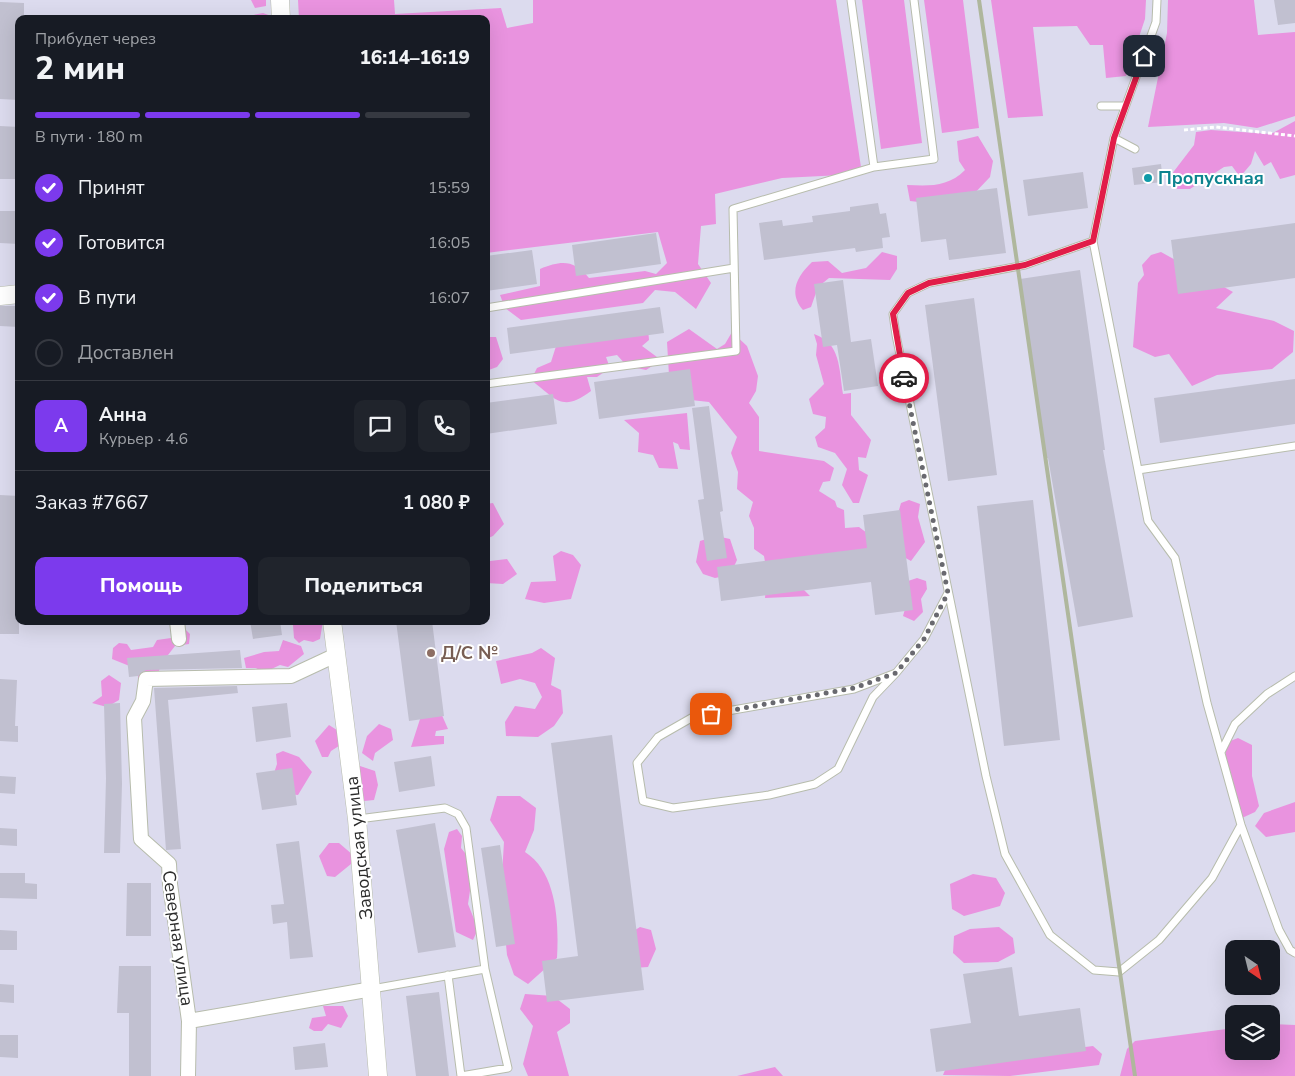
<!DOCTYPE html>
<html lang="ru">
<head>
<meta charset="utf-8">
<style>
	:root { --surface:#171b24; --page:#20242c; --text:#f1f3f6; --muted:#9ea1a6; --line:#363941; --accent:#7c3aed }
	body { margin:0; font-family:"Nunito Sans",sans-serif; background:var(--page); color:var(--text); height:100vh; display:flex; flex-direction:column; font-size:19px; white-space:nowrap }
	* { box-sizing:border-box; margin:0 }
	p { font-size:16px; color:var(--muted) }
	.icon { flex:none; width:28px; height:28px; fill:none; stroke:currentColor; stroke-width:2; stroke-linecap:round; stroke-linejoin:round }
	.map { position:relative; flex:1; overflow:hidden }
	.sheet { position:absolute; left:15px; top:15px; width:475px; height:610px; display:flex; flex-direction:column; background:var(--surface); border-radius:10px; box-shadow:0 5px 20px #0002 }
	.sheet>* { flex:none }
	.needle { width:32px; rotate:145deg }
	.controls { position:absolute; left:1225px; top:940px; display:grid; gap:10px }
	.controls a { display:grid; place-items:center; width:55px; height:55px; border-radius:10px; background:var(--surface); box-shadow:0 5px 20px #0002; font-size:25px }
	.pin { position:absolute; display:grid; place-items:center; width:42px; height:42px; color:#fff; margin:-21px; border-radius:10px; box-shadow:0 2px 8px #0006 }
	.courier { position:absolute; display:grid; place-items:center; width:50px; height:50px; margin:-25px; border:4px solid #e11d48; border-radius:50%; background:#fff; color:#222; box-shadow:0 1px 6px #0007 }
	.headline em { font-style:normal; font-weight:800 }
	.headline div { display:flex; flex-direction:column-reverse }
	.headline { display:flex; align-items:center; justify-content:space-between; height:85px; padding:0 20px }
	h1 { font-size:32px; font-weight:800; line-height:38px }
	.bar { display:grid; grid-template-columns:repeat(4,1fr); gap:8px 5px; align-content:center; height:60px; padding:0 20px }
	.bar i { height:6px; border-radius:4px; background:var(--line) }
	.bar .current { background:var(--accent) }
	.bar p { grid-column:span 4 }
	.line { display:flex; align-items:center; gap:12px; padding:0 20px; border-top:1px solid var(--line) }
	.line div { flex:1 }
	.round { display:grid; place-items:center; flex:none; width:52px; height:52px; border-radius:10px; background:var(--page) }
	ol { padding:0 20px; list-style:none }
	li { display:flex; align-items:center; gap:15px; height:55px }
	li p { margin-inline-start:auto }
	li .icon { padding:5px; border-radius:50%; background:var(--accent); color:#fff; stroke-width:4 }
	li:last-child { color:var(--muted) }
	li i { width:28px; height:28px; border:2px solid var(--line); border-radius:50% }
	.primary-button { display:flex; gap:10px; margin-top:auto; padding:10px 20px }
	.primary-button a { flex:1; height:58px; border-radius:10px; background:var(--accent); color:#fff; font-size:20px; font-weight:800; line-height:58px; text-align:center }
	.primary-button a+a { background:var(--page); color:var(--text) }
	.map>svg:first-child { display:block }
	.green { fill:#e993df }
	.building { fill:#c1c0d0 }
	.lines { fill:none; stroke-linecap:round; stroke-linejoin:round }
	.service-casing { stroke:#b7bcac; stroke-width:9 }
	.minor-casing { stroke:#b7bcac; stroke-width:16 }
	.tertiary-casing { stroke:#b7bcac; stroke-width:19 }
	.path { stroke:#fff; stroke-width:3; stroke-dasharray:4 2.5; stroke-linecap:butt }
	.service { stroke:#fff; stroke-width:7 }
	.minor { stroke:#fff; stroke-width:14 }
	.tertiary { stroke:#fff; stroke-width:18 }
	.rail { stroke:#afb79d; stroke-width:4 }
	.done { stroke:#69696f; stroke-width:5; stroke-dasharray:0 9 }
	.route { stroke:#e11d48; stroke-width:6 }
	.culture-dot { fill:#0f9aa8; stroke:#fff; stroke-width:2 }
	.education-dot { fill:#8d6e63; stroke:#fff; stroke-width:2 }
	.labels { text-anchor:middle; stroke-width:4; stroke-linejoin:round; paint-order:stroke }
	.culture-label { font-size:18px; font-weight:bold; fill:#0d838f; stroke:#fff; text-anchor:start }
	.education-label { font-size:18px; font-weight:bold; fill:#785e54; stroke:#fff; text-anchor:start }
	.street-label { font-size:18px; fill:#2b2b2b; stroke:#fff }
</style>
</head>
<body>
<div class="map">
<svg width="1295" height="1076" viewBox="0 0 1295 1076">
	<rect width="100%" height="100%" fill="#dcdbee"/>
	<!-- green -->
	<path class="green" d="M 251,0 L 266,0 L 266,6 L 255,8 Z
		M 298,0 L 394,0 L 395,14 L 501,8 L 507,28 L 533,23 L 533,0 L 836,0 L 862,174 L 782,178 L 715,194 L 716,224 L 701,226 L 698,264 L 711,283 L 696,309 L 675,292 L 655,290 L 643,303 L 521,320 L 505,308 L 500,295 L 540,286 L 540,269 C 562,260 574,260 589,278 L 645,271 L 656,274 L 667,263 L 658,232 L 486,253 L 486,19 L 299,19 Z
		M 862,0 L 904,0 L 922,143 L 881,149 Z
		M 924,0 L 963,0 L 979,128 L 942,133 Z
		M 991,0 L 1146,0 L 1145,19 L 1126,76 L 1106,78 L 1103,45 L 1090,45 L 1077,26 L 1033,27 L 1043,116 L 1008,118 Z
		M 1168,0 L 1254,0 L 1258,35 L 1295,32 L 1295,116 L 1257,128 L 1224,123 L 1148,127 L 1167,33 Z
		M 263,13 L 274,17 L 274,19 L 248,19 L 248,16 Z
		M 1295,121 L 1295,175 L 1280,179 L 1271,162 L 1264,166 L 1255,151 L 1251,164 L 1240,177 L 1232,166 L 1224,167 L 1190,189 L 1174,189 L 1168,179 L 1194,145 L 1196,132 L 1211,130 L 1271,134 Z
		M 978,136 L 993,161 L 990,177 L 971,197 L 928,203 L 910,201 L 907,185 C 930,186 948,187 965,170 L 959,161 L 957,141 Z
		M 882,252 L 897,256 L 897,269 L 890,280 L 829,278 L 818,287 L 811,307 L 803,310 C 788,293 797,276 812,262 L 828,261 L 842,273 L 866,268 Z
		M 1161,252 L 1233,292 L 1216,308 L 1274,321 L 1294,331 L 1293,352 L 1272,369 L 1217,375 L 1192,386 L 1169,354 L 1155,357 L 1133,347 L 1138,283 L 1144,275 L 1142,265 L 1151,255 Z
		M 648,329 L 649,340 L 642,346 L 657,357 L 657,363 L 646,370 L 627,366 L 617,355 L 606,357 L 610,368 L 597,377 L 587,377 L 591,391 C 562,413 556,399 531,380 L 537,368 L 551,362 L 557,343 Z
		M 689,329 L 717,349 L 725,344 L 732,332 L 747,346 L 758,376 L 756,391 L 749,403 L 759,417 L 759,451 L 824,461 L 834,468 L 830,481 L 823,482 L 819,491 L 835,501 L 837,507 L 844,510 L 845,528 L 859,527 L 871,536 L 872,550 L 791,577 L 810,596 L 765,598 L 767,574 L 764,556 L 754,549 L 754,528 L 749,516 L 753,502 L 737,489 L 738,472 L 731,453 L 737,437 L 709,402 L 691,400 L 669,375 L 667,342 Z
		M 814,334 C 841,343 839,369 843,394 L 851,393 L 851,415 L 871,440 L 866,458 L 858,457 L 859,470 L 868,475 L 859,503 L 853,503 L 842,485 L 847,469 L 835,453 L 818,447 L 815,437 L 825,428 L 826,417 L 813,414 L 809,399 L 824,384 L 816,355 L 817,344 Z
		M 486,337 L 496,337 L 503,359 L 497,367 L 486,371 Z
		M 687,413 L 690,450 L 680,449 L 678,444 L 673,442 L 678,469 L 659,468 L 653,455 L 638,452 L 639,433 L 624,420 Z
		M 909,500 L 920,504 L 918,517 L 925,542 L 911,561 L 902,556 L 897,517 L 901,503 Z
		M 493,503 L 504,524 L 493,536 L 486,539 L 486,504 Z
		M 716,536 L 730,539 L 737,560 L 730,575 L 715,578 L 703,574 L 696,562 L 700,541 Z
		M 561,551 L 573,555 L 581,565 L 571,599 L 544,603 L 525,599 L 531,582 L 556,581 L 553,556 Z
		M 507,559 L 517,574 L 503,584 L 486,583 L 486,566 L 490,561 Z
		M 917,578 L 926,581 L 927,589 L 921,599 L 923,612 L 914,621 L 903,616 L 907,602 L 905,582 Z
		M 295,621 L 323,621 L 320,639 L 313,642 L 304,640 L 299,643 L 294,638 L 293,625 Z
		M 184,628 L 190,634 L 189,644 L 175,646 L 161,664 L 157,677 L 148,683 L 138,678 L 138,667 L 132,667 L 112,659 L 113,648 L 119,643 L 127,644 L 131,650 L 153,647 L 157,640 L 171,638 Z
		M 283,640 L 301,646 L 304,654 L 288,667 L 280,665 L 263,673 L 256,668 L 246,668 L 244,658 L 264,652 L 279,651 Z
		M 541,648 L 555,658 L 551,685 L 561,690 L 563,713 L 554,726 L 538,737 L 506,736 L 505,722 L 515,706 L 535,709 L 542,697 L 535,683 L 520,679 L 501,684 L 496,661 L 532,653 Z
		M 109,675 L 121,683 L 119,700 L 107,707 L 92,703 L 102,696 L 101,681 Z
		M 441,713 L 448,729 L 436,731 L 435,736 L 444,736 L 444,744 L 411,747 L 421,716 Z
		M 379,724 L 391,729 L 393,740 L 375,753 L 373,761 L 362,753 L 367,736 Z
		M 329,725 L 340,732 L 342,744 L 331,751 L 328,757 L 322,757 L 315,741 Z
		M 1238,738 L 1252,745 L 1252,776 L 1259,806 L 1255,812 L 1242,818 L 1227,774 L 1225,743 Z
		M 283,751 L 299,757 L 312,772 L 298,795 L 288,794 L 273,776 L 277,764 L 276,754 Z
		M 360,766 L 375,771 L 378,785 L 374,800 L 364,801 L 355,775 Z
		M 497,796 L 520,796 L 536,808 L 534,830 L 525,852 C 557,872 559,923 557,958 L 528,984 L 514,975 L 507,955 L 501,891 L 504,842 L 490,820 Z
		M 1295,802 L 1295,832 L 1266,837 L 1255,826 L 1264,813 Z
		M 457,829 L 462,836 L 461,848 L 474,864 L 468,904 L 478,929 L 473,940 L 456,932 L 444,849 L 449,832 Z
		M 329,843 L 339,843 L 353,855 L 351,864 L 335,877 L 327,876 L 319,856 Z
		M 973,874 L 996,878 L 1005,893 L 1000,906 L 964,916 L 952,909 L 950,884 Z
		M 640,927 L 651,930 L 656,949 L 648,967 L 633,968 L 627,935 Z
		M 999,927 L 1013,938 L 1015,953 L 998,962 L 964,963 L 953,953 L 954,936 L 970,929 Z
		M 525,994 L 553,996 L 570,1009 L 570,1023 L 557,1032 L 569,1076 L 528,1076 L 523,1064 L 533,1026 L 520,1009 Z
		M 323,1006 L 343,1006 L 348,1016 L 341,1028 L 328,1024 L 322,1031 L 314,1031 L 309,1028 L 312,1018 L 326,1016 Z
		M 1271,1024 L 1295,1025 L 1295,1076 L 1120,1076 L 1127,1049 L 1135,1041 L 1234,1028 L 1234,1051 L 1271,1051 Z
		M 1093,1046 L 1102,1054 L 1099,1065 L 1010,1076 L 943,1075 L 947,1065 Z
		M 775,1067 L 783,1076 L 737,1076 Z"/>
	<!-- building -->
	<path class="building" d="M 1274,0 L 1295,0 L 1295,23 L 1278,25 Z
		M 0,2 L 24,3 L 24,19 L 19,19 L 19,100 L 0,99 Z
		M 0,126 L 19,127 L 19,179 L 0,179 Z
		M 1161,164 L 1163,182 L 1134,185 L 1132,168 Z
		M 1083,172 L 1088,208 L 1028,216 L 1023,180 Z
		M 997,188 L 1006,253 L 949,260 L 946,239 L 921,242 L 916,198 Z
		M 878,203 L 880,214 L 886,213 L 890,237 L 882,238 L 883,248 L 856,252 L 855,248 L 764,260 L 759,223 L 782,220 L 783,226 L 813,222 L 812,216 L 850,211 L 850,207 Z
		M 0,211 L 19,211 L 19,244 L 0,243 Z
		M 1295,223 L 1295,278 L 1178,294 L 1171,240 Z
		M 656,233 L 661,264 L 576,276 L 572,245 Z
		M 532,250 L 537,284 L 486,291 L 486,256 Z
		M 1080,270 L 1105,450 L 1103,450 L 1133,617 L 1078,627 L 1048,458 L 1045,458 L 1020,279 Z
		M 843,280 L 851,342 L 871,339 L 878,386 L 844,391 L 837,345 L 823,347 L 814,284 Z
		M 974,298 L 997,475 L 948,481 L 925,305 Z
		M 0,306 L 19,306 L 19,327 L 0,326 Z
		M 660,307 L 664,333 L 510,354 L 507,328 Z
		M 690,369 L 695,406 L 599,419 L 594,382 Z
		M 1295,379 L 1295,424 L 1160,443 L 1154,398 Z
		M 553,394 L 557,424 L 486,434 L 486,403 Z
		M 709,406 L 723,511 L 720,512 L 727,558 L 707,561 L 698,500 L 704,499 L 692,408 Z
		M 0,495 L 19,496 L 16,577 L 19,577 L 19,634 L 0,634 Z
		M 1033,500 L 1060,740 L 1004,746 L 977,506 Z
		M 900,510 L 913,610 L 875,615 L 871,582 L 721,601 L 717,567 L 867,548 L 863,515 Z
		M 250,621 L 280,621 L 282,635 L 253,639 Z
		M 396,621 L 432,621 L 444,716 L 409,721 Z
		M 240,650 L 242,668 L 146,670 L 138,676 L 129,677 L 127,658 Z
		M 0,679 L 17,680 L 15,726 L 18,726 L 18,742 L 0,741 Z
		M 237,686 L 238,693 L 168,700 L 181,849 L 166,850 L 154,688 Z
		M 120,703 L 122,784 L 120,853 L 104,853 L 106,778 L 104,704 Z
		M 287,703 L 291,737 L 256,742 L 252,707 Z
		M 612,735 L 644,990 L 547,1002 L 542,961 L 578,956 L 551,743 Z
		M 431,756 L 435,786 L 399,792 L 394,762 Z
		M 292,768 L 297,805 L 262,810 L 256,773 Z
		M 0,776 L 16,777 L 15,794 L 0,793 Z
		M 435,823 L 456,947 L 418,953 L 396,830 Z
		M 0,828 L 17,829 L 17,846 L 0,845 Z
		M 299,841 L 313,957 L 290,959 L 287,922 L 273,924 L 271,905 L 284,904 L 276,844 Z
		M 500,845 L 515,944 L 496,947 L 481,848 Z
		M 0,873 L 25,873 L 25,883 L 37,884 L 37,899 L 0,898 Z
		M 127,883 L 151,883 L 151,936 L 126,936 Z
		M 0,930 L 17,931 L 17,950 L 0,950 Z
		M 119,966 L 151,966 L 151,1076 L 129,1076 L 129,1013 L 117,1013 Z
		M 1012,967 L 1019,1016 L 1080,1008 L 1086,1051 L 936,1072 L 930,1029 L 971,1023 L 963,974 Z
		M 0,984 L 14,985 L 14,1003 L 0,1002 Z
		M 439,992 L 449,1076 L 416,1076 L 406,996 Z
		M 0,1035 L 18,1035 L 18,1058 L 0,1057 Z
		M 325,1043 L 328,1067 L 295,1070 L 293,1047 Z"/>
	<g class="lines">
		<!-- service casing -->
		<g class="service-casing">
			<path id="service" d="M 851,0 L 874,167 L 934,159 L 914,0
				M 1157,0 L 1156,22 L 1114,138 L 1093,241 L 1148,521 L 1175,558 L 1207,703 L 1241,825 L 1279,930 L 1290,950 L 1295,953
				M 1101,106 L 1125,106
				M 1114,138 L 1135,149
				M 1093,241 L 1025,265 L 929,283 L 908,293 L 893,314 L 896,335 L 986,776 L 1005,854 L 1050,935 L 1094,970 L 1119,972 L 1159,940 L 1212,878 L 1241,825
				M 486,308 L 734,268
				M 486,384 L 736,351 L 733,209 L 874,167
				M 1138,470 L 1295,446
				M 896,673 L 873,697 L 838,769 L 815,784 L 769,795 L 673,808 L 643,801 L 637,763 L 658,737 L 693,717 L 854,689 L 896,673 L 924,639 L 948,593
				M 1221,752 L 1235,724 L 1267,694 L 1295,676
				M 358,819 L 445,808 L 458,814 L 466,828 L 485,969 L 372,989
				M 448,975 L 461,1076 L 508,1068 L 485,969"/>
		</g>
		<!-- minor casing -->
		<g class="minor-casing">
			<path id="minor" d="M 177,621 L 179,639
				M 189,1021 L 372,989
				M 188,1076 L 189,1021 L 170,884 L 169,864 L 141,839 L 134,718 L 143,701 L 146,679 L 291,676 L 336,655"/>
		</g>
		<!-- tertiary casing -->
		<g class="tertiary-casing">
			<path id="tertiary" d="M 280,0 L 281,19
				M 0,296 L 19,294
				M 332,621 L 357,819 L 378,1076"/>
		</g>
		<!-- path -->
		<path class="path" d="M 1184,130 L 1216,127 L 1295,136"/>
		<!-- service -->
		<use href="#service" class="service"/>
		<!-- minor -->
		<use href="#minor" class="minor"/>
		<!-- tertiary -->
		<use href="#tertiary" class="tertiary"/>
		<!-- rail -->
		<path class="rail" d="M 979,0 L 1135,1076"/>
	</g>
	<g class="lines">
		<!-- done -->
		<path class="done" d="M 711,714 L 854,688 L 896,673 L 924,639 L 948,593 L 904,378"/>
		<!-- route -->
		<path class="route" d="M 904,378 L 893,314 L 908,293 L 929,283 L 1025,265 L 1093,241 L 1114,138 L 1144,56"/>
	</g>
	<!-- markers -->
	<circle class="culture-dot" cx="1148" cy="178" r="5"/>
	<circle class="education-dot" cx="431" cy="653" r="5"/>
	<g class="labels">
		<!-- culture labels -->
		<g class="culture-label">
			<text x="1158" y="184">Пропускная</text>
		</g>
		<!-- education labels -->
		<g class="education-label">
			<text x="441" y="659">Д/С №</text>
		</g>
		<!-- street labels -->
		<g class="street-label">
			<text transform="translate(359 848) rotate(-96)" y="6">Заводская улица</text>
			<text transform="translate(178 938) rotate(82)" y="6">Северная улица</text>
		</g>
	</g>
</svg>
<div class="controls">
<a><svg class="needle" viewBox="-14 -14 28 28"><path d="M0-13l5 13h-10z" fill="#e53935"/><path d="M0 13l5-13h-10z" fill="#9ea1a6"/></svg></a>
<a><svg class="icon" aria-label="layers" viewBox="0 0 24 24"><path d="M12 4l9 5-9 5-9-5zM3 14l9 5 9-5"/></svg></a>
</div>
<div class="pin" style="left:711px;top:714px;background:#ea580c"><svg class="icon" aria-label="bag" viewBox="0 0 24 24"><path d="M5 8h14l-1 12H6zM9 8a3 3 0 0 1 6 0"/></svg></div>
<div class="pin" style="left:1144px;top:56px;background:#1f2937"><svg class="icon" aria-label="home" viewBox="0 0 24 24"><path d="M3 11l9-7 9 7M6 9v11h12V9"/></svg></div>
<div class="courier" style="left:904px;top:378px"><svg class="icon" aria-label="car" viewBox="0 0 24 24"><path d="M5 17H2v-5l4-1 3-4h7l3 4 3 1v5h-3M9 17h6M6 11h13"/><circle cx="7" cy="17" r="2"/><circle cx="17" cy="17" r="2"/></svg></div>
<section class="sheet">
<div class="headline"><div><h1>2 мин</h1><p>Прибудет через</p></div><em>16:14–16:19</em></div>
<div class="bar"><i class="current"></i><i class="current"></i><i class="current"></i><i></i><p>В пути · 180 m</p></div>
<ol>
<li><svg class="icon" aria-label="check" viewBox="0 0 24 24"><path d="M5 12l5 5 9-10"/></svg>Принят<p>15:59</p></li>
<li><svg class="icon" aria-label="check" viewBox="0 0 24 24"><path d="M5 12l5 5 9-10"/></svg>Готовится<p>16:05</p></li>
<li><svg class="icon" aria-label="check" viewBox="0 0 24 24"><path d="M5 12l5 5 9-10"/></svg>В пути<p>16:07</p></li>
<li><i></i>Доставлен</li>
</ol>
<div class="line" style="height:90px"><b class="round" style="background:var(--accent);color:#fff">А</b><div><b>Анна</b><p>Курьер · 4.6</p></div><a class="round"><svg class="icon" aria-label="chat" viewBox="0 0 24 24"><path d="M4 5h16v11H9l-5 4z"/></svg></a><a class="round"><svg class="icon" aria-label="phone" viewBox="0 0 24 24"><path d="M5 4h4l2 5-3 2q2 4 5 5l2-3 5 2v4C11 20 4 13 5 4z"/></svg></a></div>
<div class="line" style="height:65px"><div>Заказ #7667</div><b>1 080 ₽</b></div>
<div class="primary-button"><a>Помощь</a><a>Поделиться</a></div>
</section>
</div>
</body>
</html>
